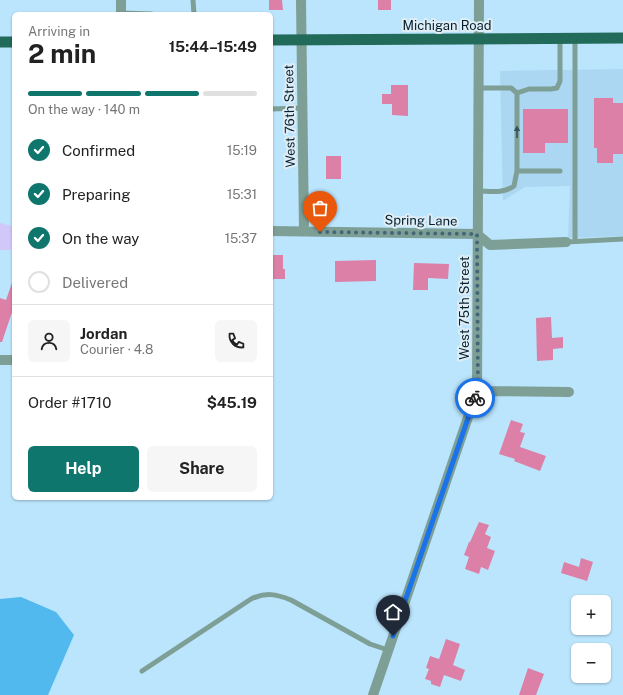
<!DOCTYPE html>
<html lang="en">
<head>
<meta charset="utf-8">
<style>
	:root { --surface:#fff; --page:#f6f6f6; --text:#222; --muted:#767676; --line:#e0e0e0; --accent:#0f766e }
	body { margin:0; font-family:"Public Sans",sans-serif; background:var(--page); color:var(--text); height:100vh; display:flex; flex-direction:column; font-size:15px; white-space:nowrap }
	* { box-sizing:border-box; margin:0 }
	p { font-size:13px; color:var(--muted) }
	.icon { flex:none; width:22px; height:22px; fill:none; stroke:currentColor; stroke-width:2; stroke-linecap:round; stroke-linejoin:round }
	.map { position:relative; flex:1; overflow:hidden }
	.sheet { position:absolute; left:12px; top:12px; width:261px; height:488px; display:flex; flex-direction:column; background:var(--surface); border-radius:6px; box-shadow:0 1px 3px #0004 }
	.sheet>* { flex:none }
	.tools { position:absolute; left:571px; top:595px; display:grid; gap:8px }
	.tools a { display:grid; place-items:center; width:40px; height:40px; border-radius:6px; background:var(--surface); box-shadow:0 1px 3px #0004; font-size:20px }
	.pin { position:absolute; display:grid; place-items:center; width:34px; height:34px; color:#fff; margin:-41px -17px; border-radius:50% 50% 50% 0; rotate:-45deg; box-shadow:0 0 4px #0007 }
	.pin .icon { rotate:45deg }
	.courier { position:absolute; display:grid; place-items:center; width:40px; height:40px; margin:-20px; border:3px solid #1a73e8; border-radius:50%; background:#fff; color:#222; box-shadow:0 1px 5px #0007 }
	.overview em { font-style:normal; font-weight:700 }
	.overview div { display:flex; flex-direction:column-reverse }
	.overview { display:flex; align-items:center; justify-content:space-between; height:68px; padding:0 16px }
	h1 { font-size:26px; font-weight:700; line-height:30px }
	.bar { display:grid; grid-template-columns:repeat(4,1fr); gap:6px 4px; align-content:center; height:48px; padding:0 16px }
	.bar i { height:5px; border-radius:3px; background:var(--line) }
	.bar .on { background:var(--accent) }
	.bar p { grid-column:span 4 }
	.line { display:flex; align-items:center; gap:10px; padding:0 16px; border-top:1px solid var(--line) }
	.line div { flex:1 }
	.round { display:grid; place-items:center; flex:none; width:42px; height:42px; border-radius:6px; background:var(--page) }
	ol { padding:0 16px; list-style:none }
	li { display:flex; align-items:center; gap:12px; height:44px }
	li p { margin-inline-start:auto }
	li .icon { padding:4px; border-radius:50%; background:var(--accent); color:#fff; stroke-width:4 }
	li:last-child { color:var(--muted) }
	li i { width:22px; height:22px; border:2px solid var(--line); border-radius:50% }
	.action { display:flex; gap:8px; margin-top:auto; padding:8px 16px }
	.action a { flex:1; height:46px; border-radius:6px; background:var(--accent); color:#fff; font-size:16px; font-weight:700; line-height:46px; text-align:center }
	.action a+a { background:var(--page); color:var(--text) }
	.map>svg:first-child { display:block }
	.built { fill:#abd7f2 }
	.green { fill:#d1c7f8 }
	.water { fill:#51b9ee }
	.building { fill:#dc80a7 }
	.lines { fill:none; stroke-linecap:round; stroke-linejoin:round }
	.service { stroke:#7e9f95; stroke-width:5 }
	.minor { stroke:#7e9f95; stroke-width:10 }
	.primary { stroke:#226a59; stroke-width:11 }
	.oneway { fill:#345358 }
	.done { stroke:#436678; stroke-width:4; stroke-dasharray:0 7.2 }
	.route { stroke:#1a73e8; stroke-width:5 }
	.labels { text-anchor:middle; stroke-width:4; stroke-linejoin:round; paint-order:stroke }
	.street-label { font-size:13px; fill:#032130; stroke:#e0edf5 }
</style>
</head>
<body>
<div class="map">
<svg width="623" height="695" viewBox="0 0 623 695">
	<rect width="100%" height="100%" fill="#bbe5fd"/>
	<!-- built -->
	<path class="built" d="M 623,69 L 623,236 L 568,238 L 570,186 L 525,187 L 503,201 L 500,71 Z"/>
	<!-- green -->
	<path class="green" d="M 0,223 L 12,226 L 11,250 L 0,250 Z"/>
	<!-- water -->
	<path class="water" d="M 21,597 L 56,612 L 74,635 L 48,695 L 0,695 L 0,599 Z"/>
	<!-- building -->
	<path class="building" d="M 269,0 L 282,0 L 283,10 L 269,10 Z
		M 378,0 L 391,0 L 391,10 L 378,10 Z
		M 391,85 L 408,85 L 408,116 L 392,115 L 392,104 L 382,104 L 382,94 L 391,94 Z
		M 594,98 L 613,98 L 613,103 L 623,103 L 623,154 L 613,154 L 613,163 L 597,163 L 597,148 L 594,148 Z
		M 523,109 L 568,109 L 568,143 L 545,143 L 545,153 L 523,153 Z
		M 326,156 L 341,156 L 341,179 L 326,179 Z
		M 271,255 L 283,255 L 283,269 L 285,269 L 285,279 L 271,279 Z
		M 376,260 L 376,281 L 335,282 L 335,261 Z
		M 414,263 L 449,264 L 448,279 L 428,278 L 428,290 L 413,290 Z
		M 13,280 L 14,280 L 14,306 L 2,342 L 0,342 L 0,298 L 6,300 Z
		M 551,317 L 552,338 L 563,337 L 563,348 L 553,349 L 553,360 L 537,361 L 536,318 Z
		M 511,420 L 523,424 L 520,432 L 525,433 L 520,447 L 546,456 L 540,471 L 514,461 L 515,459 L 499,454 Z
		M 479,522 L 489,525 L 485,534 L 491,537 L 487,548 L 495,551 L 488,570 L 481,567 L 479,574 L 465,569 L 469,557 L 464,555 L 469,542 L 470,542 Z
		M 581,558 L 593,562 L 587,581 L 561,573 L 564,562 L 579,567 Z
		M 446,639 L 460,644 L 453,665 L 465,670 L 461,681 L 444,675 L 440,687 L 431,684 L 431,681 L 425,679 L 429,669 L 426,668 L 430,656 L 439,659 Z
		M 528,668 L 544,674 L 536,695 L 519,695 Z"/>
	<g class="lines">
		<!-- service -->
		<path class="service" d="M 193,0 L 194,14
			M 121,13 L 152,14
			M 517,93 L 529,89 L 551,89 L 557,88 L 560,81 L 560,38
			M 271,109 L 302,108
			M 517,171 L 560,171
			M 478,191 C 490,191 503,194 514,186 L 517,171 L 517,93 L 511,88 L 479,88
			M 575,241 L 575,38
			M 566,242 L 623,239
			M 142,671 L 251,599 C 266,592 276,594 291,600 L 370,644 L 388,650"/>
		<!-- minor -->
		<path class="minor" d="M 301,0 L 304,231
			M 121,14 L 121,0
			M 271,231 L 477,234 L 490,245 L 566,242
			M 0,360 L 14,360
			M 477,391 L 569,392
			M 373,695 L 477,391 L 479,0"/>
		<!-- primary -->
		<path class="primary" d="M 271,40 L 623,38
			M 0,42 L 14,42"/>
	</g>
	<!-- one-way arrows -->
	<defs><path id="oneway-solid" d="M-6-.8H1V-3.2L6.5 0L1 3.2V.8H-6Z"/></defs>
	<use class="oneway" href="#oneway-solid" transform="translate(517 132) rotate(-90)"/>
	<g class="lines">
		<!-- done -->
		<path class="done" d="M 320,232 L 477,234 L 478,391 L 475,398"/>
		<!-- route -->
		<path class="route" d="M 393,636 L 475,398"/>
	</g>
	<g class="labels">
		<!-- street labels -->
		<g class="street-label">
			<text x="447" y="30">Michigan Road</text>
			<text transform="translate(289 116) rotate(-91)" y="5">West 76th Street</text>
			<text transform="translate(421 220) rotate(1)" y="5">Spring Lane</text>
			<text transform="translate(464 308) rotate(-90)" y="5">West 75th Street</text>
		</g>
	</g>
</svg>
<div class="tools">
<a>+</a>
<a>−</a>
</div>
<div class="pin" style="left:320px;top:232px;background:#ea580c"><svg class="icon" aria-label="bag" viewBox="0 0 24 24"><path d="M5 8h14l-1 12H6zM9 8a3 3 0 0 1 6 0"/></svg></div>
<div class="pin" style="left:393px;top:636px;background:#1f2937"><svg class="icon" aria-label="home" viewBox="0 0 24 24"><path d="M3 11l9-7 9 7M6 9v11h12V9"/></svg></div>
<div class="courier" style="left:475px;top:398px"><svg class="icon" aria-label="bike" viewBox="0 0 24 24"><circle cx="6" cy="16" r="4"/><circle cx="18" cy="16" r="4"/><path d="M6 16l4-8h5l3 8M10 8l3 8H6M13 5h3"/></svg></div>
<section class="sheet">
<div class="overview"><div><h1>2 min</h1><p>Arriving in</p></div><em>15:44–15:49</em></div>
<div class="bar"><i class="on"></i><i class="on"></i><i class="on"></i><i></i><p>On the way · 140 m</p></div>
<ol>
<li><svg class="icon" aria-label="check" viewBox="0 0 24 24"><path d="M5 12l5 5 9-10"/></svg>Confirmed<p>15:19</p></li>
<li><svg class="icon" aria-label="check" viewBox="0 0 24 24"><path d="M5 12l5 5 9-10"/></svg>Preparing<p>15:31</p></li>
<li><svg class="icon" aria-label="check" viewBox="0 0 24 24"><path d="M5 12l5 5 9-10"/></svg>On the way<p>15:37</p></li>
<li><i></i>Delivered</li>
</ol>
<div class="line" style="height:72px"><a class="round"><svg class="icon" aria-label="person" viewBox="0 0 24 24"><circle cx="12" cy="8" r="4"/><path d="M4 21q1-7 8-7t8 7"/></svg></a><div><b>Jordan</b><p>Courier · 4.8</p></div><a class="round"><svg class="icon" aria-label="phone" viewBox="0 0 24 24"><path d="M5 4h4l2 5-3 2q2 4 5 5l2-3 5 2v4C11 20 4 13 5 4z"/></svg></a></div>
<div class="line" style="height:52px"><div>Order #1710</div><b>$45.19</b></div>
<div class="action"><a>Help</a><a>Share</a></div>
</section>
</div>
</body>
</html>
